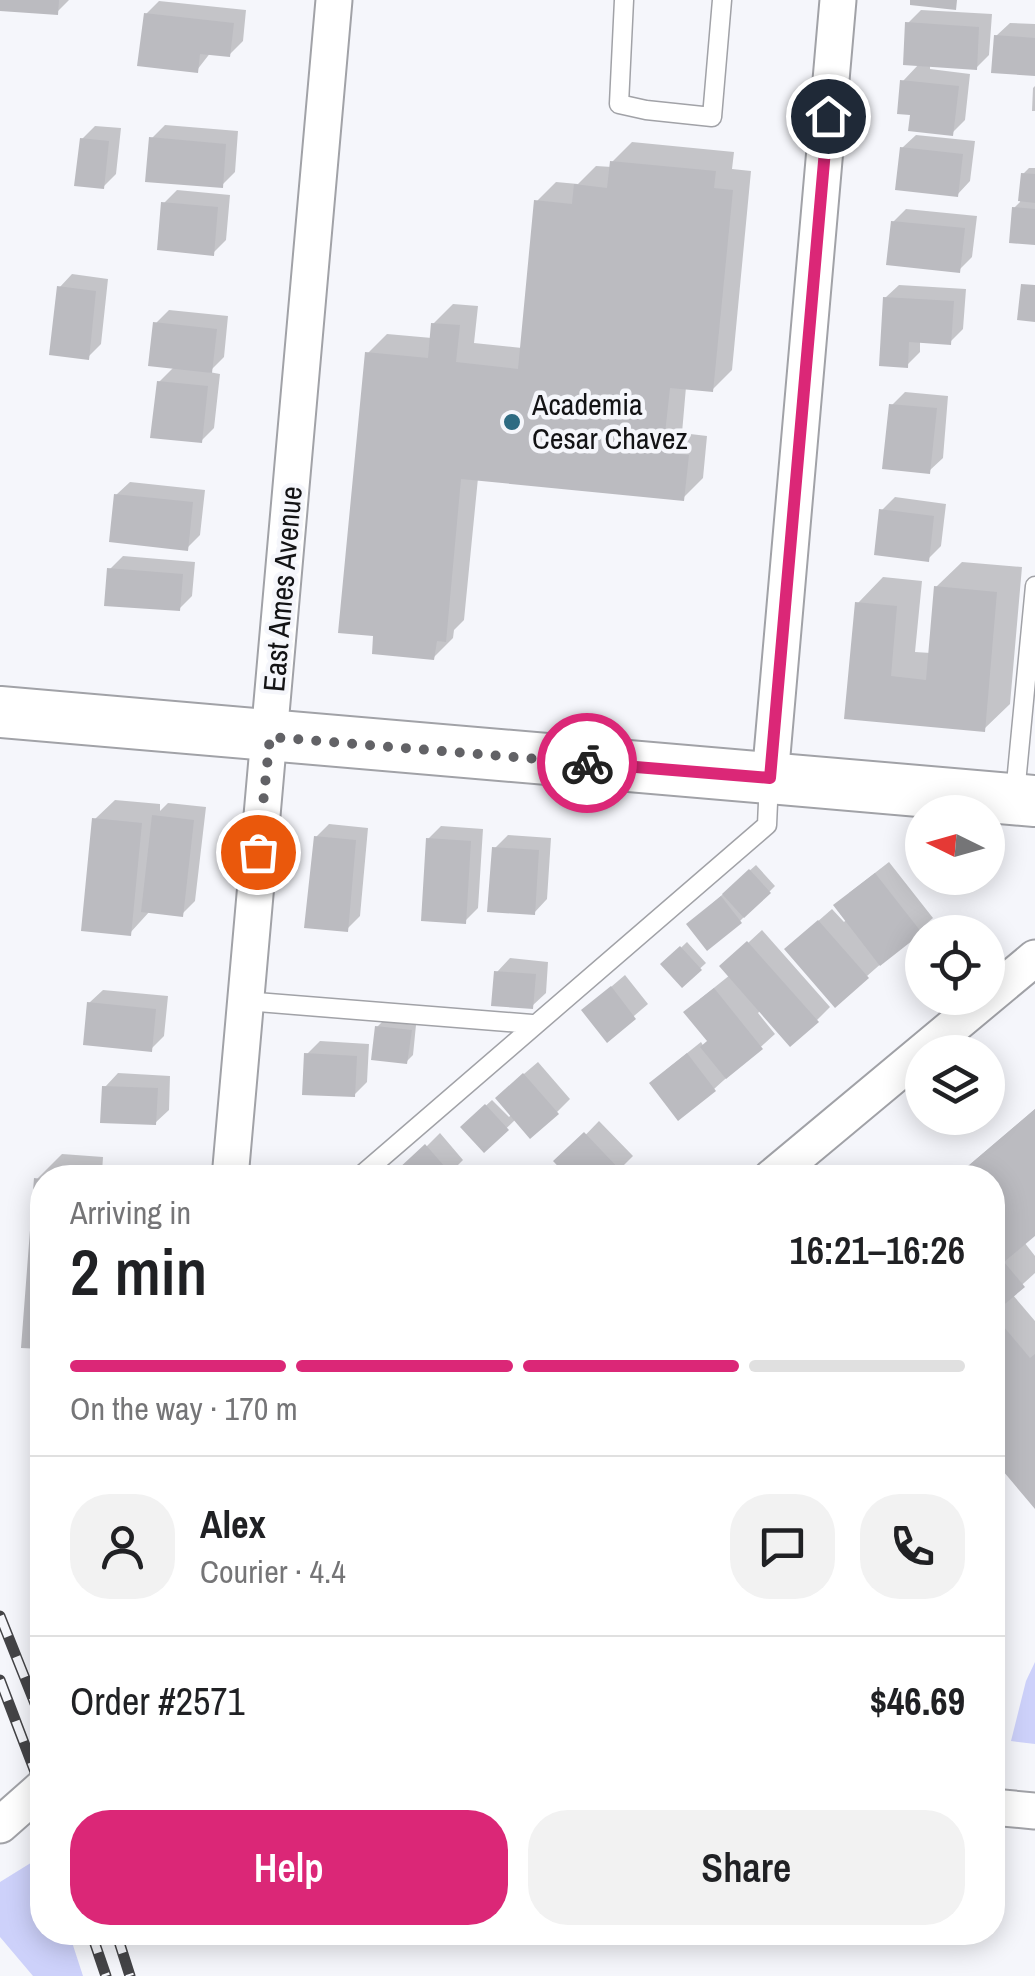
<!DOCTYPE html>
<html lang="en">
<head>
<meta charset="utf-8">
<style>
	:root { --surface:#fff; --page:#f2f2f2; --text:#202124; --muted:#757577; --line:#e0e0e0; --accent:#db2777 }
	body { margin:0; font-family:"Archivo Narrow",sans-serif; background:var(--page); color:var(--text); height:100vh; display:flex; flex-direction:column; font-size:38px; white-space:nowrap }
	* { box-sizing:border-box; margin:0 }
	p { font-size:32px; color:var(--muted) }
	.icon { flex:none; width:55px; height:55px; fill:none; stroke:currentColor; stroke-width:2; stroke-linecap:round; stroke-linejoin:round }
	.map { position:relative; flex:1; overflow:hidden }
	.side { position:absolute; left:30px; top:1165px; width:975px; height:780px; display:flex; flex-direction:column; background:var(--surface); border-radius:40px; box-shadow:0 5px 25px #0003 }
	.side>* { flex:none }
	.needle { width:65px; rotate:275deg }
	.fabs { position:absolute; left:905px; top:795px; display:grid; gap:20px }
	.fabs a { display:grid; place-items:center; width:100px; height:100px; border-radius:50%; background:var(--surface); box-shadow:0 5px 25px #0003; font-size:50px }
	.pin { position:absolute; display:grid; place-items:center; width:85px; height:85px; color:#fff; margin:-42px; border:5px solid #fff; border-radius:50%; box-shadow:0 2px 10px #0007 }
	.courier { position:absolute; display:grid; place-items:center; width:100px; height:100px; margin:-50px; border:8px solid #db2777; border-radius:50%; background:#fff; color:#222; box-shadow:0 2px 12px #0007 }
	.headline em { font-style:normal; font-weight:600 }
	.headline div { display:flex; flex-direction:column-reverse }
	.headline { display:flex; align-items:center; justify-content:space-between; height:170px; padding:0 40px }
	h1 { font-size:65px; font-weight:600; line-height:75px }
	.bar { display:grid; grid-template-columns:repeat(4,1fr); gap:15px 10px; align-content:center; height:120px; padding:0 40px }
	.bar i { height:12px; border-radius:8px; background:var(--line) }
	.bar .on { background:var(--accent) }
	.bar p { grid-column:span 4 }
	.line { display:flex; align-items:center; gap:25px; padding:0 40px; border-top:2px solid var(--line) }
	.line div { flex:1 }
	.round { display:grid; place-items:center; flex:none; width:105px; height:105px; border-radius:40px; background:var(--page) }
	.button { display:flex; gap:20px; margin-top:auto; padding:20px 40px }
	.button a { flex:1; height:115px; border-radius:40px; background:var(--accent); color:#fff; font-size:40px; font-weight:600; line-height:115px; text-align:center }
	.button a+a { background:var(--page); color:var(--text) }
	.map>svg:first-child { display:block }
	.green { fill:#cdd1fa }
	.shadow { fill:#0003 }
	.building { fill:#bbbbc0 }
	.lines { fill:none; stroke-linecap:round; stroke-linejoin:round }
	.service-casing { stroke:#a1a2a7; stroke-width:21 }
	.minor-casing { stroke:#a1a2a7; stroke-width:39 }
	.secondary-casing { stroke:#a1a2a7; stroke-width:54 }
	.service { stroke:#fff; stroke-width:18 }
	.minor { stroke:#fff; stroke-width:35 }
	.secondary { stroke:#fff; stroke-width:50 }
	.rail-casing { stroke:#444447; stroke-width:11 }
	.rail { stroke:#f5f6fb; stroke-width:8; stroke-dasharray:22; stroke-linecap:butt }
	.done { stroke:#626266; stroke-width:10; stroke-dasharray:0 18 }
	.route { stroke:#db2777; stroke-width:12 }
	.poi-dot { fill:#2e6b82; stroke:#f5f6fb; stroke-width:4 }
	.labels { text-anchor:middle; stroke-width:9; stroke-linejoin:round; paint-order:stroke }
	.poi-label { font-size:30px; fill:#131315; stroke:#f5f6fb; text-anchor:start }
	.street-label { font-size:30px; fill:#131315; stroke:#f5f6fb }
</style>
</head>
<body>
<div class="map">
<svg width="1035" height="1976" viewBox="0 0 1035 1976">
	<rect width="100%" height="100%" fill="#f5f6fb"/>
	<!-- green -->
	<path class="green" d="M 1035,1662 L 1035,1744 L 1011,1741 L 1026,1681 Z
		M 42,1856 L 42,1932 L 69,1933 L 83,1976 L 33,1976 L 0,1937 L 0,1882 Z"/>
	<!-- shadow -->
	<path class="shadow" d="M 0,0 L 69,0 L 57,12 L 0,8 Z
		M 159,1 L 246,10 L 243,41 L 229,55 L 211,52 L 197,70 L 146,14 Z
		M 921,10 L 992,14 L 989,55 L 976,68 L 930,65 L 930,69 L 970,74 L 965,120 L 952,133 L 912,113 L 903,81 L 919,64 L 908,23 Z
		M 1010,23 L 1035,24 L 1035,73 L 996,36 Z
		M 1035,86 L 1035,111 L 1032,111 L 1033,88 Z
		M 165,125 L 238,131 L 235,172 L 222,185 L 152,138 Z
		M 95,126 L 121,128 L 116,174 L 103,187 L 82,139 Z
		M 916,135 L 975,141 L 970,181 L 957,195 L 902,148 Z
		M 632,142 L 734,152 L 732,169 L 751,171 L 732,370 L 712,390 L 686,387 L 682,433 L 707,436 L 703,478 L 683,498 L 478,478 L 464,620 L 454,630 L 453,638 L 433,658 L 367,354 L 387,334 L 432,338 L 433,324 L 453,304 L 478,306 L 474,343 L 522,348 L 536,202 L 556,182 L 578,184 L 596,166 L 612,167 L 612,162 Z
		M 1029,168 L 1035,168 L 1035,242 L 1014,208 L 1020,202 L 1023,174 Z
		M 177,190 L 230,195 L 226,240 L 213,253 L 164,203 Z
		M 906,209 L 977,216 L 972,257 L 959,270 L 893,222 Z
		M 72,274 L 108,279 L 101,344 L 88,357 L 59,288 Z
		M 899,285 L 966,289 L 963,329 L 950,342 L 920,340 L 920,352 L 907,365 L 885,298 Z
		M 169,310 L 228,316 L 224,357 L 209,372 L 220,374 L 214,428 L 201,441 L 159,382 L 175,366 L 156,323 Z
		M 905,392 L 948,396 L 943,458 L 929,471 L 892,405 Z
		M 130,482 L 205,490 L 200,535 L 187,548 L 116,495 Z
		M 895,497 L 946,504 L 941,546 L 928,559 L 882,510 Z
		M 123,556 L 195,562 L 192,596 L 179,609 L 109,570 Z
		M 962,562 L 1022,567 L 1010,704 L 984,729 L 847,717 L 858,603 L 883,577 L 922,581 L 915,652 L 931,653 L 936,587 Z
		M 115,800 L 160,804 L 160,811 L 168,803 L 206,807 L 195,901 L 182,914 L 150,911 L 130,933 L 95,819 Z
		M 329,824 L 368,828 L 360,916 L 347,929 L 316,837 Z
		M 441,826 L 483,829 L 478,908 L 465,921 L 428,839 Z
		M 508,835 L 551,838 L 547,899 L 534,913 L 495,848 Z
		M 889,862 L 933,918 L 867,976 L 801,936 L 832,909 L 844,922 L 847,919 L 849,893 Z
		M 756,865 L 775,886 L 740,921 L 689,924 Z
		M 762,930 L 830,1007 L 817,1020 L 761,1010 L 758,1013 L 775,1034 L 714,1089 L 666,1070 L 701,1042 L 704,1047 L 710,1041 L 700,999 L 730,975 L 736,954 Z
		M 687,942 L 706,963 L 682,985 L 664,964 Z
		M 510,958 L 548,962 L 546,993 L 532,1006 L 497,972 Z
		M 625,975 L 648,1004 L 607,1039 L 584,1010 Z
		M 103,990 L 168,996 L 164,1036 L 151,1049 L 89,1003 Z
		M 383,1021 L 416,1025 L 413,1055 L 407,1061 L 377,1027 Z
		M 320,1041 L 369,1044 L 367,1082 L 354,1095 L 307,1054 Z
		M 538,1062 L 570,1099 L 557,1112 L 516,1119 L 484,1150 L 463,1127 L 492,1100 L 509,1117 L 512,1114 L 511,1085 Z
		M 118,1073 L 170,1076 L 169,1110 L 155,1123 L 105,1087 Z
		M 1035,1109 L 1035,1233 L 1024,1242 L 1035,1256 L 1035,1273 L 1012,1294 L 1035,1321 L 1035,1505 L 992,1454 L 992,1178 L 954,1178 Z
		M 599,1121 L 633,1156 L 611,1178 L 544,1178 Z
		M 440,1133 L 463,1160 L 445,1178 L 395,1178 Z
		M 62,1154 L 103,1157 L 102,1173 L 153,1178 L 42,1178 L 42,1347 L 24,1345 L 36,1180 Z"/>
	<!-- building -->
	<path class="building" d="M 0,0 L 59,0 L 58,15 L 0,11 Z
		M 910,0 L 957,0 L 956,10 L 910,5 Z
		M 144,13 L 234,23 L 230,57 L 200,54 L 198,73 L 137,66 Z
		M 905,22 L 979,27 L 977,70 L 903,65 Z
		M 994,35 L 1035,38 L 1035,76 L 991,73 Z
		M 900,80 L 959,86 L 953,136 L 908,131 L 910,115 L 897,114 Z
		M 149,137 L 226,144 L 223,188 L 145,182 Z
		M 80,138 L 109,141 L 104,189 L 74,186 Z
		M 900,147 L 963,154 L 958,197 L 895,190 Z
		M 610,161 L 716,171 L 714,188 L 733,190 L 713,392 L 670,388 L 663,452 L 689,455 L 684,501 L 461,479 L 446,642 L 437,641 L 434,660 L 372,654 L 373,636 L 338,633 L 365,352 L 428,358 L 431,323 L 460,325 L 456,362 L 518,369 L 534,200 L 572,204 L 574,184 L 607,188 Z
		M 1021,173 L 1035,174 L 1035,203 L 1018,201 Z
		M 161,202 L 218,207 L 214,256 L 157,250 Z
		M 1012,207 L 1035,209 L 1035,245 L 1009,243 Z
		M 891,221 L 965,228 L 960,273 L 886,265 Z
		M 1021,284 L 1035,285 L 1035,322 L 1017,320 Z
		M 57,286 L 96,291 L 89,360 L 49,355 Z
		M 883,297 L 954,301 L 951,345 L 909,342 L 908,368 L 879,366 Z
		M 153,322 L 217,329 L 212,373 L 148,366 Z
		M 157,381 L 208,386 L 202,443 L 150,438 Z
		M 889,404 L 937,408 L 930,474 L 882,469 Z
		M 114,494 L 193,502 L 188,551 L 109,542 Z
		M 879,509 L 934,516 L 929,562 L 874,555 Z
		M 107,568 L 183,574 L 180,611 L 104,606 Z
		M 934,586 L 997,592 L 985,732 L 844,719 L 855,602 L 897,606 L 891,676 L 926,680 Z
		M 152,815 L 194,820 L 183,917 L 141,912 Z
		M 92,818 L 142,823 L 131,936 L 81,931 Z
		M 314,836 L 356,840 L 348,932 L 304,928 Z
		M 426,838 L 471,841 L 466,924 L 421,921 Z
		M 492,847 L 539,850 L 535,915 L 487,912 Z
		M 749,869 L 771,893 L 744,918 L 722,894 Z
		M 875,873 L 922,933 L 880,966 L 833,905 Z
		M 721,896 L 742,923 L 707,951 L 686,924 Z
		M 818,920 L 869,978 L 835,1008 L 784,949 Z
		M 747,941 L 819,1022 L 790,1047 L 719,966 Z
		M 680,946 L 702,970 L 682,988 L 660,964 Z
		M 494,971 L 536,974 L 533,1009 L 491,1006 Z
		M 611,986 L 636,1019 L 607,1043 L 581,1010 Z
		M 714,988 L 763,1049 L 726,1079 L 700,1047 L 707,1041 L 683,1012 Z
		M 87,1002 L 156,1009 L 152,1052 L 83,1045 Z
		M 375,1026 L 412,1030 L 407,1064 L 371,1060 Z
		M 304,1053 L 357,1056 L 355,1097 L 302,1095 Z
		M 687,1053 L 716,1091 L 678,1121 L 649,1083 Z
		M 523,1073 L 559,1114 L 530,1139 L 495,1098 Z
		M 102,1086 L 158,1088 L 156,1125 L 100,1123 Z
		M 485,1104 L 509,1130 L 484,1153 L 460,1127 Z
		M 1035,1109 L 1035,1236 L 1004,1262 L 1025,1287 L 993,1314 L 1030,1358 L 1035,1354 L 1035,1509 L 992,1458 L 992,1178 L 954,1178 Z
		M 584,1132 L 621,1171 L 615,1178 L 569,1178 L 553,1161 Z
		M 425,1144 L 452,1175 L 448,1178 L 403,1178 L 397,1170 Z
		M 34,1178 L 42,1179 L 42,1349 L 21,1348 Z"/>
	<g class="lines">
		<!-- service casing -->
		<g class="service-casing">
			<path id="service" d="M 624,0 L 619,104 L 646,110 L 712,117 L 722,0
				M 1015,794 L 1035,586
				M 244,1001 L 532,1024
				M 358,1178 L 767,825 L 769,780"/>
		</g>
		<!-- minor casing -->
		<g class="minor-casing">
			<path id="minor" d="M 770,778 L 838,0
				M 230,1178 L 334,0
				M 771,1178 L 1035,958
				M 992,1807 L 1035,1811
				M 0,1825 L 42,1788"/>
		</g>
		<!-- secondary casing -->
		<g class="secondary-casing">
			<path id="secondary" d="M 0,712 L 1035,801"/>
		</g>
		<!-- service -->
		<use href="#service" class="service"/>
		<!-- minor -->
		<use href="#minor" class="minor"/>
		<!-- secondary -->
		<use href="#secondary" class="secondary"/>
		<!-- rail casing -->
		<g class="rail-casing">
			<path id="rail" d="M 0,1616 L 42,1721
				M 0,1680 L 42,1790
				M 91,1932 L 106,1976
				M 116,1932 L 130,1976"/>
		</g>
		<!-- rail -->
		<use href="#rail" class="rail"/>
	</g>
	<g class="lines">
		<!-- done -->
		<path class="done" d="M 258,852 L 270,737 L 587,763"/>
		<!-- route -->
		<path class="route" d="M 587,763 L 770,778 L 828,116"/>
	</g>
	<!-- markers -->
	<circle class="poi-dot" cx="512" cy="422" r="10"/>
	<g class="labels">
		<!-- poi labels -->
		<g class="poi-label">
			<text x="532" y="415">Academia<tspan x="532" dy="34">Cesar Chavez</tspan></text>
		</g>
		<!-- street labels -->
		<g class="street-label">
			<text transform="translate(283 589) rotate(-85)" y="10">East Ames Avenue</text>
		</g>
	</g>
</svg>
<div class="fabs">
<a><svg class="needle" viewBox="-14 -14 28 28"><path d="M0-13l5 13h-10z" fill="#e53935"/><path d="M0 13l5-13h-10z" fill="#757577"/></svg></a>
<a><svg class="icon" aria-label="locate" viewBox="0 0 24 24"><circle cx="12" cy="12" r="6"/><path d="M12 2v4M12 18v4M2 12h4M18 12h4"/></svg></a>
<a><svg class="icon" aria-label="layers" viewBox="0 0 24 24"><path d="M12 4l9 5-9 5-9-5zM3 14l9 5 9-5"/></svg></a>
</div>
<div class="pin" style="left:258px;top:852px;background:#ea580c"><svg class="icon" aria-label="bag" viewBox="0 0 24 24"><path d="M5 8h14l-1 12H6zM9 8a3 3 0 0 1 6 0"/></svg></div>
<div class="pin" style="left:828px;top:116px;background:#1f2937"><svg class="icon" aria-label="home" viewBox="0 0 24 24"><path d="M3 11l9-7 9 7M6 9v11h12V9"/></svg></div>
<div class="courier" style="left:587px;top:763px"><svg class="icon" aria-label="bike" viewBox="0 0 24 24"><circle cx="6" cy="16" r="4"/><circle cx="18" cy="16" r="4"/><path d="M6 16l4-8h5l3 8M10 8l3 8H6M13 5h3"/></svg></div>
<section class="side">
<div class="headline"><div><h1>2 min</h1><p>Arriving in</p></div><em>16:21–16:26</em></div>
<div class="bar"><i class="on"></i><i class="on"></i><i class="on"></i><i></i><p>On the way · 170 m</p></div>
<div class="line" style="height:180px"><a class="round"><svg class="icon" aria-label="person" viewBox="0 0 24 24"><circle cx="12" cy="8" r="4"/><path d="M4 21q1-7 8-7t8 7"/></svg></a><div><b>Alex</b><p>Courier · 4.4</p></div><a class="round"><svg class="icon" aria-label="chat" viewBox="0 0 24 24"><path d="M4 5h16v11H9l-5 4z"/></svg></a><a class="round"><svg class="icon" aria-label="phone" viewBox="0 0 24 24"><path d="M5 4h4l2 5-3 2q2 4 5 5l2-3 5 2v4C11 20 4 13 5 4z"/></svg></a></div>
<div class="line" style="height:130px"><div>Order #2571</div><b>$46.69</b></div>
<div class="button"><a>Help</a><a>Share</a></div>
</section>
</div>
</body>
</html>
